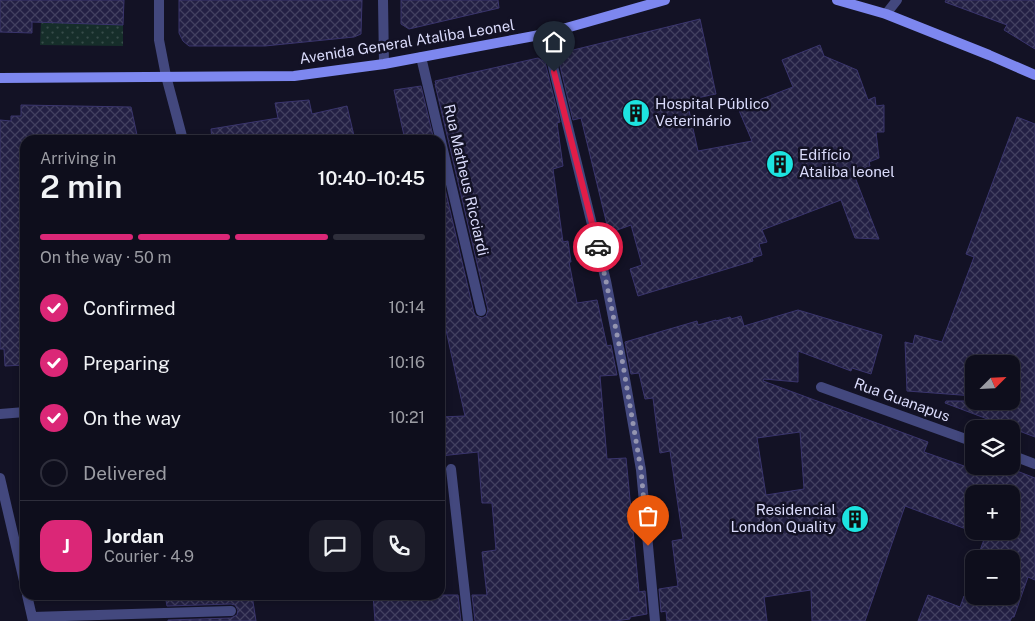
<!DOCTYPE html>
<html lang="en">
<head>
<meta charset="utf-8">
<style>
	:root { --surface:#0e0e1c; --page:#1c1c29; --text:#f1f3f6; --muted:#9b9ca3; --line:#2e2e3b; --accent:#db2777 }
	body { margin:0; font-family:"Public Sans",sans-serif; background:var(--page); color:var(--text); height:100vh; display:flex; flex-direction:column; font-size:19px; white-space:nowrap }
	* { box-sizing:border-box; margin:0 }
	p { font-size:16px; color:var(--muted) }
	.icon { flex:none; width:28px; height:28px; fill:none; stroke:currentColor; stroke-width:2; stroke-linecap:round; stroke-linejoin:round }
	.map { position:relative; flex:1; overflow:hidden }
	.side { position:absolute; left:20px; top:135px; width:425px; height:465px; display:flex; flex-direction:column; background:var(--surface); border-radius:15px; box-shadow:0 2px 8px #0003,0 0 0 1px var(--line) }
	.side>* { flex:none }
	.needle { width:32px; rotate:66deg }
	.fabs { position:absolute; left:965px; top:355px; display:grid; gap:10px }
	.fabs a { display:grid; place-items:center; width:55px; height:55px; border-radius:10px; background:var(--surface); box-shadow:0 2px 8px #0003,0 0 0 1px var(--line); font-size:25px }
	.pin { position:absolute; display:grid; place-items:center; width:42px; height:42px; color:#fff; margin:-51px -21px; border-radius:50% 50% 50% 0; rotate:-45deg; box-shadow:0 0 5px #0007 }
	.pin .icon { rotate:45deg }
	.courier { position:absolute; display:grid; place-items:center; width:50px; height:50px; margin:-25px; border:4px solid #e11d48; border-radius:50%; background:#fff; color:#222; box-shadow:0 1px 6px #0007 }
	.summary em { font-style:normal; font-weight:600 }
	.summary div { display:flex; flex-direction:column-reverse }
	.summary { display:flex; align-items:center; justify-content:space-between; height:85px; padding:0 20px }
	h1 { font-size:32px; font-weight:600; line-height:38px }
	.bar { display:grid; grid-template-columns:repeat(4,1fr); gap:8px 5px; align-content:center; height:60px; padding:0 20px }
	.bar i { height:6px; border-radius:4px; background:var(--line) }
	.bar .on { background:var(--accent) }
	.bar p { grid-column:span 4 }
	.line { display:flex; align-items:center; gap:12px; padding:0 20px; border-top:1px solid var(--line) }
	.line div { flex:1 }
	.round { display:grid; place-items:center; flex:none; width:52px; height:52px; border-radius:15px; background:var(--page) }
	ol { padding:0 20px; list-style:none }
	li { display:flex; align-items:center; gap:15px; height:55px }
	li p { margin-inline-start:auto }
	li .icon { padding:5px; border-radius:50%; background:var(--accent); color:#fff; stroke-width:4 }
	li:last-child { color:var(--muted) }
	li i { width:28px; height:28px; border:2px solid var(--line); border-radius:50% }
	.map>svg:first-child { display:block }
	.green { fill:url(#green-dots) }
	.building { fill:url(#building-cross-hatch); stroke:#3a356d; fill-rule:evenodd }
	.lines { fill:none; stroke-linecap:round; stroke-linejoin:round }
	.minor { stroke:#43487e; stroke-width:10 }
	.secondary { stroke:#7d87ef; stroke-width:10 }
	.done { stroke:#9495b0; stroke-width:5; stroke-dasharray:0 9 }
	.route { stroke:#e11d48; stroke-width:6 }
	.labels { text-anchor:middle; stroke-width:5; stroke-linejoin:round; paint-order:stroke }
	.street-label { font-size:15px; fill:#dadbfb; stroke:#131225 }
	.poi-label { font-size:15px; fill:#dadbfb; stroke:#131225; text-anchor:start }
</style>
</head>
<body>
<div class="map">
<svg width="1035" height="621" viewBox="0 0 1035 621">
	<defs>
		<pattern id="green-dots" width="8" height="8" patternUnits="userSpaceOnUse" patternTransform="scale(1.25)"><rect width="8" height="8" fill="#162e2a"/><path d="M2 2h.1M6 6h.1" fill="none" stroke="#374c4a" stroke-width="1.8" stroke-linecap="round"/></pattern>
		<pattern id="building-cross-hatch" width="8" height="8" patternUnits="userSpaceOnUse" patternTransform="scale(1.25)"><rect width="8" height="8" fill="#232044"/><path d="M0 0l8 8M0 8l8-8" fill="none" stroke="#424060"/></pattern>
	</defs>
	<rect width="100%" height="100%" fill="#131225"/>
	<!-- green -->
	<path class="green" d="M 41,21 L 123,24 L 123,46 L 40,45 Z"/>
	<!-- building -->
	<path class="building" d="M 0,0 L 124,0 L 123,25 L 32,22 L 32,33 L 0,32 Z
		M 179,0 L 362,0 L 361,34 L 354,37 L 265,46 L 189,46 L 183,41 L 179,33 Z
		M 401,0 L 498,0 L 499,8 L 409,29 L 401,24 Z
		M 946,0 L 1035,0 L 1035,49 L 1004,30 L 1007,25 L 945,2 Z
		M 700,19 L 716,94 L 697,98 L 699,104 L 688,106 L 698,151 L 752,141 L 738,108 L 793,87 L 782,60 L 820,45 L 824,56 L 857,70 L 868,100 L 875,97 L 876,106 L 884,105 L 884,132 L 876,132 L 879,158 L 869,162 L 870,166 L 853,172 L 879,239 L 855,238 L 841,200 L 762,230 L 767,242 L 759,244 L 762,255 L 752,258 L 753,261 L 638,296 L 630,269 L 642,265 L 631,225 L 609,233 L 581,118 L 573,120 L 560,66 L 569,51 Z
		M 538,58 L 545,62 L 560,122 L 557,123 L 563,166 L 553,169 L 563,242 L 568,241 L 571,262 L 569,262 L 577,303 L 597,300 L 607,346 L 611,345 L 617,375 L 600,376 L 607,459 L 626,458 L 639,592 L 645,591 L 647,614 L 630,617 L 630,619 L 615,621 L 475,621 L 472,595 L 487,595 L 482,552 L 496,550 L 492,503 L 482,503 L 478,452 L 440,456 L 440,417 L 465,416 L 440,303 L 440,167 L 474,313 L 476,316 L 482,318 L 486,316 L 488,310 L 435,84 L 436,84 L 435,81 Z
		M 421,86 L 434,140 L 405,140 L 394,90 Z
		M 309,100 L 312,114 L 347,106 L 355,140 L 212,140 L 211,129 L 278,118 L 275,103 Z
		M 21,105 L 131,107 L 137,135 L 128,135 L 128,140 L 25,140 L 25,365 L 5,366 L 4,349 L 0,349 L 0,120 L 11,121 L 11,116 L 21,116 Z
		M 1017,117 L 1035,124 L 1035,437 L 945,403 L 946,401 L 1011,401 L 1011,364 L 974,364 L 974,396 L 907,391 L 905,342 L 913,344 L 915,335 L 942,342 L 974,257 L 966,254 Z
		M 798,310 L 882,335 L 871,374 L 852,368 L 851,371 L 798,351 L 798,382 L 764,379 L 763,381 L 928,442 L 924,452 L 967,467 L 968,466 L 1004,466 L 1035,478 L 1035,580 L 1028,577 L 1014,617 L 1012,617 L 1010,621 L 918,621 L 928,595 L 960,607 L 964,596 L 1011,596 L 1011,559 L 977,559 L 987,531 L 1011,531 L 1011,494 L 974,494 L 974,532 L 905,506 L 865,621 L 812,621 L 811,590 L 764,597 L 767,621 L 667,621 L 666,611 L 661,612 L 659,589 L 678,586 L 672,541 L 683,539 L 670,451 L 660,453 L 653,398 L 645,399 L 639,373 L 631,374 L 625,342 L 697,321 L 698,325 L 716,320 L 716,321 L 730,317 L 731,319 L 741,316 L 744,326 ZM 800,432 L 804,489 L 766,495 L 757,438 Z
		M 165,595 L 252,595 L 256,621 L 168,621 L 168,620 L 231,618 L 237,615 L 238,610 L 235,605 L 231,604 L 167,606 Z
		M 373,595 L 458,595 L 461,621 L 375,621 Z"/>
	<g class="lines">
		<!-- minor -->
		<path class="minor" d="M 159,0 L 159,40 L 166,76 L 183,140
			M 383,0 L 384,64
			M 886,14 L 897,0
			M 545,34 L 606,281 L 625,379 L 641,470 L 655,621
			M 421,57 L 481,311
			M 821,387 L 974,442
			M 0,414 L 25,412
			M 1011,455 L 1035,464
			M 451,469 L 468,621
			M 0,478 L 25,585
			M 27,595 L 33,621
			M 32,617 L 231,611"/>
		<!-- secondary -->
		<path class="secondary" d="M 837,0 L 886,14 L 989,55 L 1035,75
			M 0,78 L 294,76 L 384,64 L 545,34 L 665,0"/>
	</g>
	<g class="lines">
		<!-- done -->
		<path class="done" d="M 598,247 L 606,281 L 622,359 L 641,470 L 648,546"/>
		<!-- route -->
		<path class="route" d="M 554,72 L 598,247"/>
	</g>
	<!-- icons -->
	<defs>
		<g id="building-disc" transform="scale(1.4375)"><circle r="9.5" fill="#1de4e0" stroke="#131225"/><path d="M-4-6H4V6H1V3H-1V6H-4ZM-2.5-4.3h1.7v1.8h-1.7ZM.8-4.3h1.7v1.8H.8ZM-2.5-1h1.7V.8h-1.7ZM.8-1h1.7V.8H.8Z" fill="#111"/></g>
	</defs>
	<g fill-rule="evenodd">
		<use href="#building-disc" x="636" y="113"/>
		<use href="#building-disc" x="780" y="164"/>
		<use href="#building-disc" x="855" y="519"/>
	</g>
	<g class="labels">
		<!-- street labels -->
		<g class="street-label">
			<text transform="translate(407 42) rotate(-9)" y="5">Avenida General Ataliba Leonel</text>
			<text transform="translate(466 180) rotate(77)" y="5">Rua Matheus Ricciardi</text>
			<text transform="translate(902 400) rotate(20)" y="5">Rua Guanapus</text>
		</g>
		<!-- poi labels -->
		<g class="poi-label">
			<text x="655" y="109">Hospital Público<tspan x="655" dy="17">Veterinário</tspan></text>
			<text x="799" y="160">Edifício<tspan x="799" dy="17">Ataliba leonel</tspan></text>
			<text x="836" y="515" text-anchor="end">Residencial<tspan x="836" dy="17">London Quality</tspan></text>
		</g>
	</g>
</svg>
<div class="fabs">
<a><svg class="needle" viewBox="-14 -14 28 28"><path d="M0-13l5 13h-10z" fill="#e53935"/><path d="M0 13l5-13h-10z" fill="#9b9ca3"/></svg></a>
<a><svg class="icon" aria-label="layers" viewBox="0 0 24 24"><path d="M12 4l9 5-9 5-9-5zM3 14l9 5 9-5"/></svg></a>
<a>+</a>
<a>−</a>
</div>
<div class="pin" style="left:648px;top:546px;background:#ea580c"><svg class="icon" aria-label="bag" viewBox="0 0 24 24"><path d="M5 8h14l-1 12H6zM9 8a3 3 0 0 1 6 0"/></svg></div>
<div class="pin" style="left:554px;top:72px;background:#1f2937"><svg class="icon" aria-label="home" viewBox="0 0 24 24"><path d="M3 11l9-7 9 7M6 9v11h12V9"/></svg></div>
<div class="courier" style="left:598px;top:247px"><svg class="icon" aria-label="car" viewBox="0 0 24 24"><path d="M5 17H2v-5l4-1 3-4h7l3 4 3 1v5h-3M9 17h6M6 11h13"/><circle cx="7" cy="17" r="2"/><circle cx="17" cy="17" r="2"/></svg></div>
<section class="side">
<div class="summary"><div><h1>2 min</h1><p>Arriving in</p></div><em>10:40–10:45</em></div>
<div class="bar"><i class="on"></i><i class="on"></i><i class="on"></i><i></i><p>On the way · 50 m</p></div>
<ol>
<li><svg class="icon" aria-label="check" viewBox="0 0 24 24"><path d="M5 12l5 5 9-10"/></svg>Confirmed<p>10:14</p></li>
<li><svg class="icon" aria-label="check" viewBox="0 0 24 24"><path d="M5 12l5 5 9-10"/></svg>Preparing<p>10:16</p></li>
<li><svg class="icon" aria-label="check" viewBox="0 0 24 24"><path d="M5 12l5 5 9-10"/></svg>On the way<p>10:21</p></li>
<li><i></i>Delivered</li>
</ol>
<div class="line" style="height:90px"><b class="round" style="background:var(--accent);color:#fff">J</b><div><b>Jordan</b><p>Courier · 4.9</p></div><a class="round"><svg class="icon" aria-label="chat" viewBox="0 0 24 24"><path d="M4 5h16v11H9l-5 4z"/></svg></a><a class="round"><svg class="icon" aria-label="phone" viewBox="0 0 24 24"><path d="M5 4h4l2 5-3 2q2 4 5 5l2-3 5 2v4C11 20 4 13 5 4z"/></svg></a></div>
</section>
</div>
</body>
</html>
